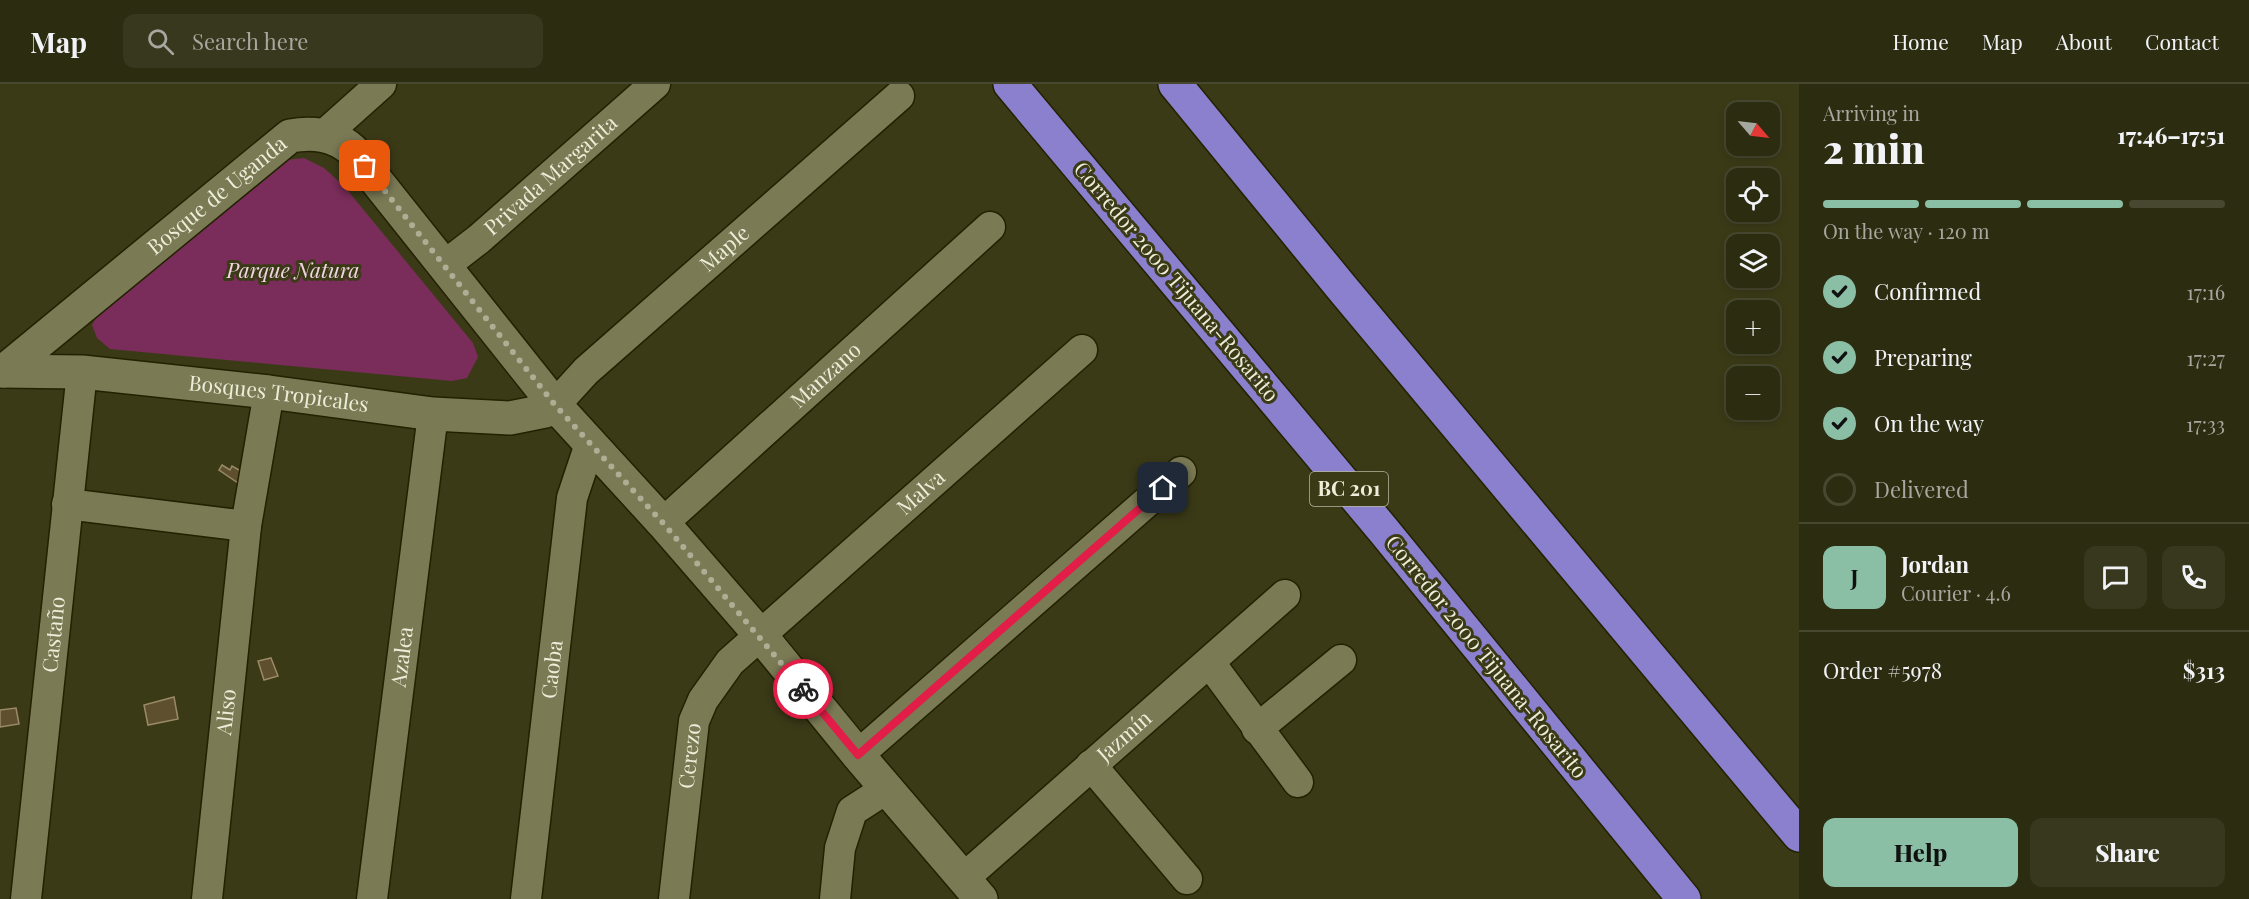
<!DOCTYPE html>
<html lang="en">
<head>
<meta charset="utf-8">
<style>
	:root { --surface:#2c2c11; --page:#38381f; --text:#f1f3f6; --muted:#a6a79f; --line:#484831; --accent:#8abfa5 }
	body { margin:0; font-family:"Playfair Display",serif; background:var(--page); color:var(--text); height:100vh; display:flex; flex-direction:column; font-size:22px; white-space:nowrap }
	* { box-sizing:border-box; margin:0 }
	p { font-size:20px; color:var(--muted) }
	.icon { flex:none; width:33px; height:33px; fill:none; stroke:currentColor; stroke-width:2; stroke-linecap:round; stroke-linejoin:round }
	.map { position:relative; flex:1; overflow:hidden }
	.details { display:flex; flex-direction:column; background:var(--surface); width:450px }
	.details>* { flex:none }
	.needle { width:39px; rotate:118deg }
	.controls { position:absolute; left:1726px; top:18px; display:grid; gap:12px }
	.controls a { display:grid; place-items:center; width:54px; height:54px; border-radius:12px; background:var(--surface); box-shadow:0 3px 9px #0003,0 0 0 2px var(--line); font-size:30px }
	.pin { position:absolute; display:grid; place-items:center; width:51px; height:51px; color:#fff; margin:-26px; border-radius:12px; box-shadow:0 3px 9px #0006 }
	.courier { position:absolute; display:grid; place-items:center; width:60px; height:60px; margin:-30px; border:4px solid #e11d48; border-radius:50%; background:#fff; color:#222; box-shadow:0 2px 8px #0007 }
	.head em { font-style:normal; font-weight:800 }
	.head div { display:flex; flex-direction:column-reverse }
	.head { display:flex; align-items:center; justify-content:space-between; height:102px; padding:0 24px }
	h1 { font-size:39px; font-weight:800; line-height:45px }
	.bar { display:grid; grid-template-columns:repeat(4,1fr); gap:9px 6px; align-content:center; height:72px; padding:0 24px }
	.bar i { height:8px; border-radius:4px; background:var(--line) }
	.bar .current { background:var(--accent) }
	.bar p { grid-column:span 4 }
	.line { display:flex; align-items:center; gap:15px; padding:0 24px; border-top:2px solid var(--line) }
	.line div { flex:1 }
	.round { display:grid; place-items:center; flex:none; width:63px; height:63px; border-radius:12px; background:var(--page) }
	ol { padding:0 24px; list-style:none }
	li { display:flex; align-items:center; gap:18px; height:66px }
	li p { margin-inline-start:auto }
	li .icon { padding:6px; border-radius:50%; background:var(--accent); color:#111; stroke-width:4 }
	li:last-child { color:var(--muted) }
	li i { width:33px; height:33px; border:3px solid var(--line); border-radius:50% }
	.button { display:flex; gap:12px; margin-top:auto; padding:12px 24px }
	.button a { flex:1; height:69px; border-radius:12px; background:var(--accent); color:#111; font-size:24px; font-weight:800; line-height:69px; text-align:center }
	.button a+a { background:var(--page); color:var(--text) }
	header { display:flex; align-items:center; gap:36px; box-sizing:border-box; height:84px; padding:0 30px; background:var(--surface); border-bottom:2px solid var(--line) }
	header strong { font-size:28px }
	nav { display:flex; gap:33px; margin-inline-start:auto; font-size:21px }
	.search { width:420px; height:54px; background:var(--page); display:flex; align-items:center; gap:15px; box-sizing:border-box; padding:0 21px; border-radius:12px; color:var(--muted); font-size:22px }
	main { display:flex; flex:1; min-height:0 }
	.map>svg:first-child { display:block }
	.green { fill:#7a2d5a }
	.building { fill:#5e4f2e; stroke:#9a8a67; stroke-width:1.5 }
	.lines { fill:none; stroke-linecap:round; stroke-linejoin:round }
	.minor-casing { stroke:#222100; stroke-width:33 }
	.tertiary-casing { stroke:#222100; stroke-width:36 }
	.trunk-casing { stroke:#222100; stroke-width:36 }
	.minor { stroke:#7a7a55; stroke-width:30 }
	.tertiary { stroke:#7a7a55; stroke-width:33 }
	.trunk { stroke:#8b80cd; stroke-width:33 }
	.done { stroke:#afae95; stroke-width:6; stroke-dasharray:0 10.8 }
	.route { stroke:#e11d48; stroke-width:8 }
	.labels { text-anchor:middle; stroke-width:6; stroke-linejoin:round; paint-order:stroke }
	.shield { fill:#3b3a17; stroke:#b8b79f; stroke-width:1.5 }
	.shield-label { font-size:20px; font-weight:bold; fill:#ededd9 }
	.street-label { font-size:21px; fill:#ededd9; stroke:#3b3a17 }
	.park-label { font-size:21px; font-style:italic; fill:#f1d5e2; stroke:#3b3a17 }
</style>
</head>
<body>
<header>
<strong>Map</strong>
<div class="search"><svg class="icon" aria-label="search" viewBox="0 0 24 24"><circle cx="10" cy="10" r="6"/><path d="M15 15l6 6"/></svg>Search here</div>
<nav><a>Home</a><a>Map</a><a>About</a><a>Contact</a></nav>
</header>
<main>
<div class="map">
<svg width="1799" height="815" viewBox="0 0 1799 815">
	<rect width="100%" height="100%" fill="#3b3a17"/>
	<!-- green -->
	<path class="green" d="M 304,74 L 324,84 L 344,102 L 473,259 L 478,273 L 467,294 L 452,297 L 110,265 L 97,254 L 92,241 L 100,227 L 277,77 Z"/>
	<!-- building -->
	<path class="building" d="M 222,381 L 230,386 L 232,382 L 248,391 L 241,401 L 219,386 Z
		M 271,574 L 278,592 L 264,596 L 258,577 Z
		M 174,613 L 178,635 L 148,641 L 144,621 Z
		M 16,624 L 19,640 L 0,643 L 0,626 Z"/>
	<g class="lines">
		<!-- minor casing -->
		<g class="minor-casing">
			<g id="minor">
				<path d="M 324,51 L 381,0"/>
				<path id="s1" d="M 444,182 L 479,155 L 655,0"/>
				<path id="s2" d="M 555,321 L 586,287 L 899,12"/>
				<path d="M 67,420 L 246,442"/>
				<path id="s3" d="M 663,439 L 990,143"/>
				<path d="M 1210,579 L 1298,698"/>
				<path d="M 1257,645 L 1341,576"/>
				<path d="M 858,671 L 1181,388"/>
				<path d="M 1091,681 L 1187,795"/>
				<path id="s4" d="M 964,794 L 1285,511"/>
				<path id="s5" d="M 26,815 L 82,288"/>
				<path id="s6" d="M 207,815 L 246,442 L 269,308"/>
				<path id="s7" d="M 372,815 L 433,330"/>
				<path id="s8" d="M 526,815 L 572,414 L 590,360"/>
				<path id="s9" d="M 674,815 L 694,637 L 703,616 L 730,578 L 1082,266"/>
				<path d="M 835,815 L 840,764 L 852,727 L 886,705"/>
			</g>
		</g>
		<!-- tertiary casing -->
		<g class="tertiary-casing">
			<g id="tertiary">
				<path id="s10" d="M 0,287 L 82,288 L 269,308 L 433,330 L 510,334 L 545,327 L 555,321"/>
				<path id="s11" d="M 4,287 L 290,52 C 313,48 334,50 352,66 L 555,321 L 663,439 L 761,552 L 858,671 L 981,815"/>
			</g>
		</g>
		<!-- trunk casing -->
		<g class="trunk-casing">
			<path id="trunk" d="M 1010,0 L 1384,447 L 1684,815
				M 1175,0 L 1342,204 L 1799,751"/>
		</g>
		<!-- minor -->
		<use href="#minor" class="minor"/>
		<!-- tertiary -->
		<use href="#tertiary" class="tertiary"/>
		<!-- trunk -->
		<use href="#trunk" class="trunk"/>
	</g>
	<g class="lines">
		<!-- done -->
		<path class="done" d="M 365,82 L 555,321 L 663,439 L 803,605"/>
		<!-- route -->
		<path class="route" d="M 803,605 L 858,671 L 1163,404"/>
	</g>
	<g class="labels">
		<!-- shield labels -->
		<rect class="shield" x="1310" y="388" width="78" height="34" rx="4.5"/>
		<g class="shield-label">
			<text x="1349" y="412">BC 201</text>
		</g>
		<!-- street labels -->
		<g class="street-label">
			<text dy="7" stroke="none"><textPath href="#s1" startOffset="140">Privada Margarita</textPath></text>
			<text dy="7" stroke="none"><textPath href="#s11" startOffset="276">Bosque de Uganda</textPath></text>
			<text dy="7" stroke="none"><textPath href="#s2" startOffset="231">Maple</textPath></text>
			<text transform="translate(1176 198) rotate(50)" y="7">Corredor 2000 Tijuana-Rosarito</text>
			<text dy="7" stroke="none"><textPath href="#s3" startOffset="220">Manzano</textPath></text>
			<text dy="7" stroke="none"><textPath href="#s10" startOffset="280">Bosques Tropicales</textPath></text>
			<text dy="7" stroke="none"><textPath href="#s9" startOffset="504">Malva</textPath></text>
			<text dy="7" stroke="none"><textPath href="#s5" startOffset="266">Castaño</textPath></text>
			<text dy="7" stroke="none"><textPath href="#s7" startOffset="244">Azalea</textPath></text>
			<text transform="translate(1486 573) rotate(51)" y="7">Corredor 2000 Tijuana-Rosarito</text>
			<text dy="7" stroke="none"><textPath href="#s8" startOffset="231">Caoba</textPath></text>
			<text dy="7" stroke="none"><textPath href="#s6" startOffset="188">Aliso</textPath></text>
			<text dy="7" stroke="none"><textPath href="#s4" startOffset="214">Jazmín</textPath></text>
			<text dy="7" stroke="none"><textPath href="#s9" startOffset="144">Cerezo</textPath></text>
		</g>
		<!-- park labels -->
		<g class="park-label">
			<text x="293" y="194">Parque Natura</text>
		</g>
	</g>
</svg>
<div class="controls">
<a><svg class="needle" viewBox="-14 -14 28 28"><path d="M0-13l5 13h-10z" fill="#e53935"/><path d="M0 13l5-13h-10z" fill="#a6a79f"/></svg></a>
<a><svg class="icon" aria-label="locate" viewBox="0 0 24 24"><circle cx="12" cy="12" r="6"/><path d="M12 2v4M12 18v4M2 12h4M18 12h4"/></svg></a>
<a><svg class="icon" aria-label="layers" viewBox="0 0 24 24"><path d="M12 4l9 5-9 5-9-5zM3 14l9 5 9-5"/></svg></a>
<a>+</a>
<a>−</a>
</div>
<div class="pin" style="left:365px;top:82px;background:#ea580c"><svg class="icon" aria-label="bag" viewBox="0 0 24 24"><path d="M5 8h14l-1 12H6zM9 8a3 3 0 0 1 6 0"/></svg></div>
<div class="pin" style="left:1163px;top:404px;background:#1f2937"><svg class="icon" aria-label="home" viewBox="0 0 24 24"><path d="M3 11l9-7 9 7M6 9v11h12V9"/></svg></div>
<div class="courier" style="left:803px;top:605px"><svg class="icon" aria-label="bike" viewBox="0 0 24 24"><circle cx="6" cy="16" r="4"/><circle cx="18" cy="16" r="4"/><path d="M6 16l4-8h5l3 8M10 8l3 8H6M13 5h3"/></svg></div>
</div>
<section class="details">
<div class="head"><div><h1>2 min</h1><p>Arriving in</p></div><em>17:46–17:51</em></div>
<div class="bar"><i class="current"></i><i class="current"></i><i class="current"></i><i></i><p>On the way · 120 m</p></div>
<ol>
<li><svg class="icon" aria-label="check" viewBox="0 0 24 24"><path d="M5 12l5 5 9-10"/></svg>Confirmed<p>17:16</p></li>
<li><svg class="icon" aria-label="check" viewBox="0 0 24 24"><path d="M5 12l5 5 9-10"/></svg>Preparing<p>17:27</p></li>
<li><svg class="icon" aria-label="check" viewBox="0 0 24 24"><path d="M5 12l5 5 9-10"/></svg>On the way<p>17:33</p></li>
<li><i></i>Delivered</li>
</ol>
<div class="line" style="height:108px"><b class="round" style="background:var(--accent);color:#111">J</b><div><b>Jordan</b><p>Courier · 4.6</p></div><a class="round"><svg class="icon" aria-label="chat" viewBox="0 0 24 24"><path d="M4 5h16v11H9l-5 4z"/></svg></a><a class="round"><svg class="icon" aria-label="phone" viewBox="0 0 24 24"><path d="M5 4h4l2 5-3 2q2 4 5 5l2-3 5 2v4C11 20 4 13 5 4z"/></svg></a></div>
<div class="line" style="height:78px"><div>Order #5978</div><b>$313</b></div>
<div class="button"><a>Help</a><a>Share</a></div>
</section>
</main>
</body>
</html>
